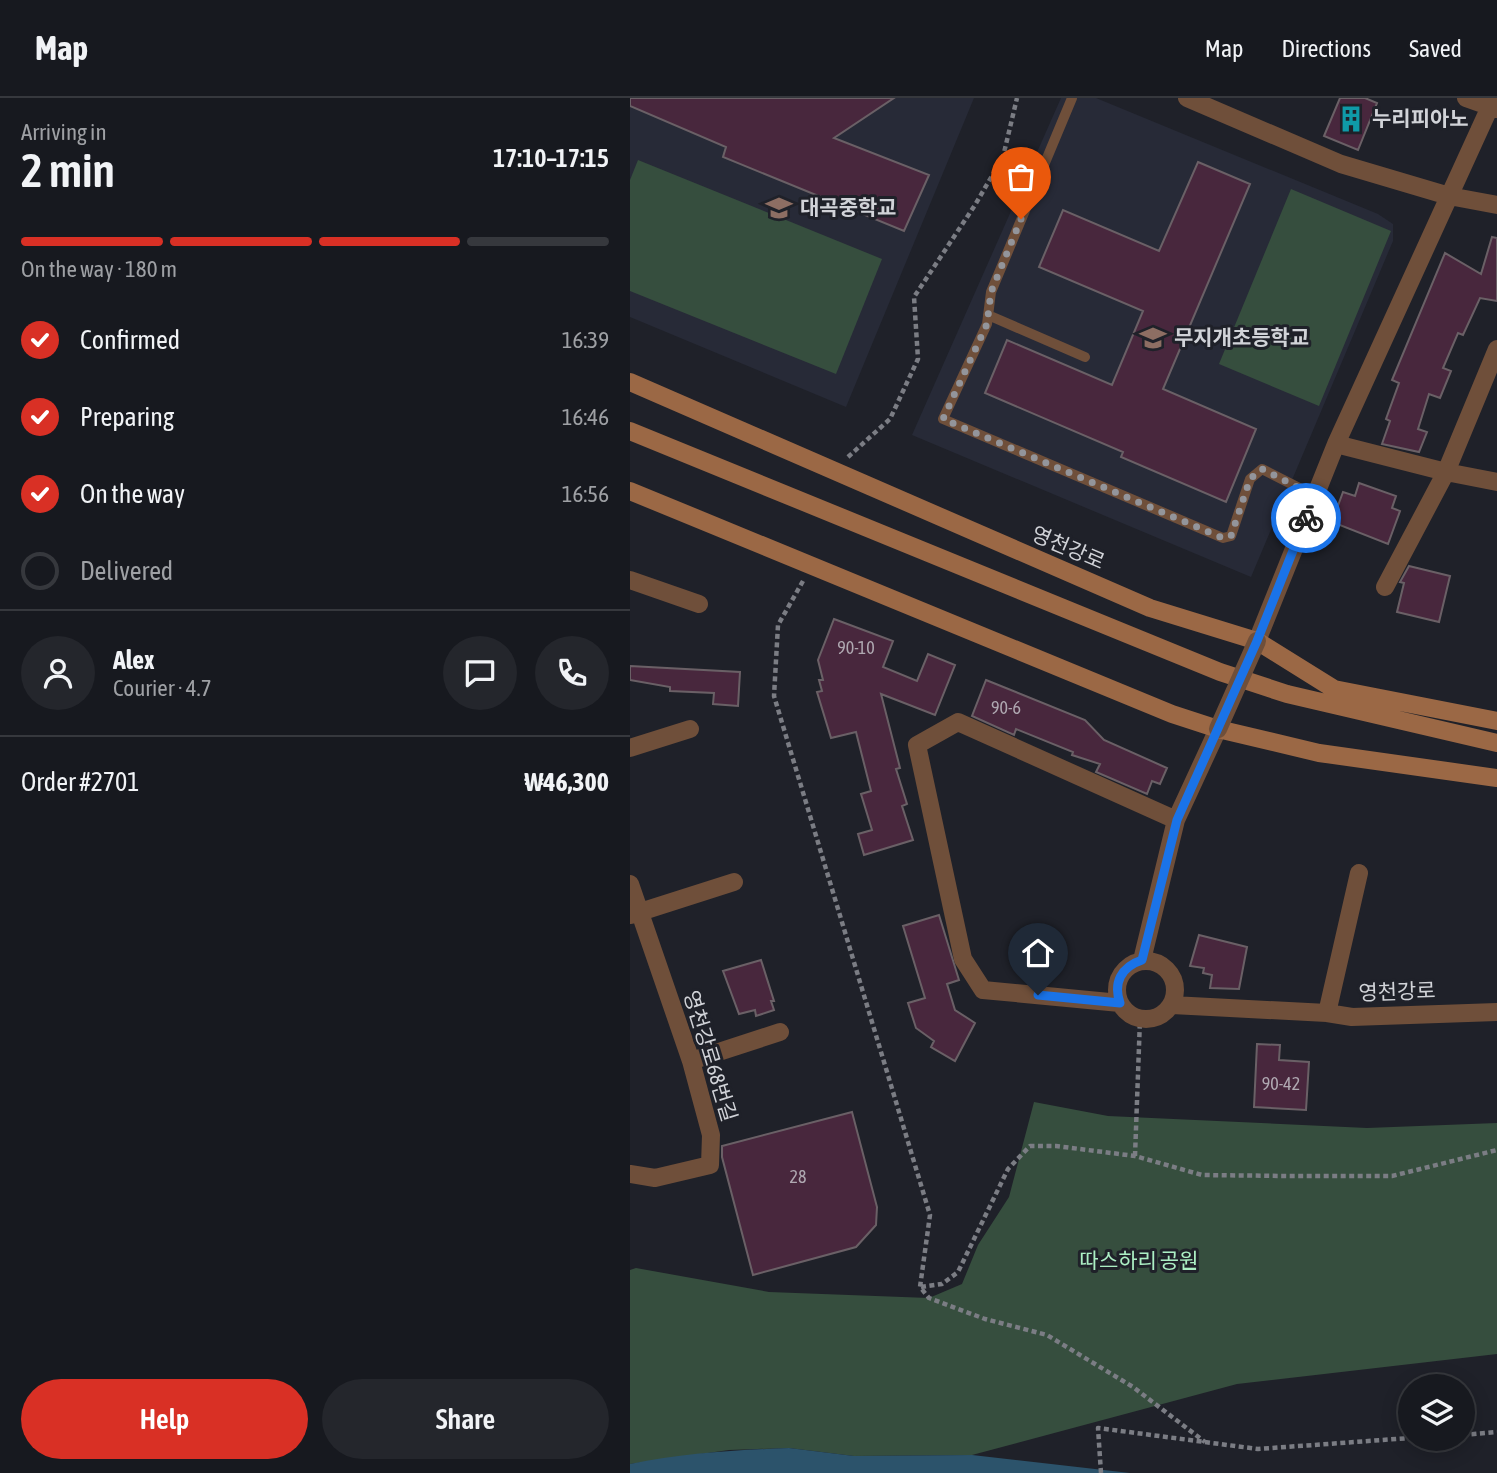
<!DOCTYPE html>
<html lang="en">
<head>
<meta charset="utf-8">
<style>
	:root { --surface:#17191f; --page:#24262c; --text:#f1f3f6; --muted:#9ea0a4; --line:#36383d; --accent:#d93025 }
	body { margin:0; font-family:"Asap Condensed","Noto Sans KR",sans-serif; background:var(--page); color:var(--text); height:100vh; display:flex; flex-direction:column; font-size:26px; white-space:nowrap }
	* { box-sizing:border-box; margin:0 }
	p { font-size:23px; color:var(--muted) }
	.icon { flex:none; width:38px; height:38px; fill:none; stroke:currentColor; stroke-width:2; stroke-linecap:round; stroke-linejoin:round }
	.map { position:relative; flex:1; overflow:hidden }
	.details { display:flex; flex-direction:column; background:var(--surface); width:630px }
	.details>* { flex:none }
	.controls { position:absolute; left:768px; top:1276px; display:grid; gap:14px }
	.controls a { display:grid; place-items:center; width:77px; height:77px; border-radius:50%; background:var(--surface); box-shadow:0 4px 18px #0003,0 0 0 2px var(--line); font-size:35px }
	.pin { position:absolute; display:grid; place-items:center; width:60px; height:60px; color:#fff; margin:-72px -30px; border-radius:50% 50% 50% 0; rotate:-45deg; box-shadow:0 0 7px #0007 }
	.pin .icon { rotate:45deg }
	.courier { position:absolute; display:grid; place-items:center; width:70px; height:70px; margin:-35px; border:5px solid #1a73e8; border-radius:50%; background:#fff; color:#222; box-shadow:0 2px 9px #0007 }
	.overview em { font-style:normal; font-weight:600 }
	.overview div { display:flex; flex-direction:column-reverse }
	.overview { display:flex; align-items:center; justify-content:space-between; height:119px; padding:0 21px }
	h1 { font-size:46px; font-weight:600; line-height:52px }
	.bar { display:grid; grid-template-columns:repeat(4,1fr); gap:10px 7px; align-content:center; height:84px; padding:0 21px }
	.bar i { height:9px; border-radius:5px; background:var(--line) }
	.bar .selected { background:var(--accent) }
	.bar p { grid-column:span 4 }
	.line { display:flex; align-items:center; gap:18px; padding:0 21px; border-top:2px solid var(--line) }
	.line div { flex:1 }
	.round { display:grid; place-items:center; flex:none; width:74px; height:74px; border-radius:37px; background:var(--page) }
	ol { padding:0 21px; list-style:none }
	li { display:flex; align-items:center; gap:21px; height:77px }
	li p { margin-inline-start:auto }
	li .icon { padding:7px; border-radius:50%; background:var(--accent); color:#fff; stroke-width:4 }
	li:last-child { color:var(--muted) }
	li i { width:38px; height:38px; border:4px solid var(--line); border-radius:50% }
	.primary-button { display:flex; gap:14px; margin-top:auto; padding:14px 21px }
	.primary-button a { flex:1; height:80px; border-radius:42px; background:var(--accent); color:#fff; font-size:28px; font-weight:600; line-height:80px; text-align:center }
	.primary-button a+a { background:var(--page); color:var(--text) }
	header { display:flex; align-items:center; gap:42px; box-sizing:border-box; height:98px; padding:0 35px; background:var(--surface); border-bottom:2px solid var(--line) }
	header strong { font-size:33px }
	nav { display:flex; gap:38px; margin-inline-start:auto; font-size:24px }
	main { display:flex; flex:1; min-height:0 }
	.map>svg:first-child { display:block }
	.built { fill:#272a37 }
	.green { fill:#364e3e }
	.water { fill:#2c536b }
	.building { fill:#48273d; stroke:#6a6066; stroke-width:2 }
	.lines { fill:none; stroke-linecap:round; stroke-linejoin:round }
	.path { stroke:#7b7d84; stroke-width:4.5; stroke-dasharray:5 3.5; stroke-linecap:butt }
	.lane { stroke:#6f4f3a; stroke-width:10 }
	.street { stroke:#6f4f3a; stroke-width:18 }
	.secondary { stroke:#9b6845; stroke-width:18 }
	.street-bridge { stroke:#6f4f3a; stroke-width:18 }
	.done { stroke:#93959b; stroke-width:7; stroke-dasharray:0 12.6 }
	.route { stroke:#1a73e8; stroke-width:9 }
	.labels { text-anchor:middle; stroke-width:6; stroke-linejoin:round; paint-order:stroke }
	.number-label { font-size:18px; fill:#afa8b1 }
	.poi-label { font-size:21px; font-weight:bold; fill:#d1d3d8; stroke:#1f2129; text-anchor:start }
	.street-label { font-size:21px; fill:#d1d3d8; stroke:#1f2129 }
	.park-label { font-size:21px; fill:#acefc4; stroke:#1f2129 }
</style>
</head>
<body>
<header>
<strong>Map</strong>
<nav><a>Map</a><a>Directions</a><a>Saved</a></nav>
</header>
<main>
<section class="details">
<div class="overview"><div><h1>2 min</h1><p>Arriving in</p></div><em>17:10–17:15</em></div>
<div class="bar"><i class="selected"></i><i class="selected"></i><i class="selected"></i><i></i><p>On the way · 180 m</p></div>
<ol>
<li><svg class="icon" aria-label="check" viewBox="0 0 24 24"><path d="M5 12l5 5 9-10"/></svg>Confirmed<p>16:39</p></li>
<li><svg class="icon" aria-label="check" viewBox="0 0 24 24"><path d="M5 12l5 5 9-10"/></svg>Preparing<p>16:46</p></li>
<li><svg class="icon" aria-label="check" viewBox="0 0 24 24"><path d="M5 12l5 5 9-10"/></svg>On the way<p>16:56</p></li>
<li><i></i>Delivered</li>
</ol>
<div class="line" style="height:126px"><a class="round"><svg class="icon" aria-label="person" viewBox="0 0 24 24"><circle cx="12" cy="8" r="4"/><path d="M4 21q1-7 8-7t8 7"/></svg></a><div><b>Alex</b><p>Courier · 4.7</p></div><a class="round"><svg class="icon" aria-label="chat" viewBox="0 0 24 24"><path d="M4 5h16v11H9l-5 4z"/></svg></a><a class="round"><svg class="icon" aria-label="phone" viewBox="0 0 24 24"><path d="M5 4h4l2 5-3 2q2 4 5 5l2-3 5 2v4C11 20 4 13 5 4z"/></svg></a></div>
<div class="line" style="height:91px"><div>Order #2701</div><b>₩46,300</b></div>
<div class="primary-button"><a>Help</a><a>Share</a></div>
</section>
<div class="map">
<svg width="867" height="1375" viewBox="0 0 867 1375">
	<rect width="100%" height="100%" fill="#1f2129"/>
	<!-- built -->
	<path class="built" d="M 0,0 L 344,0 L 216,309 L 0,219 Z
		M 431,0 L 466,0 L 748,116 L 763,126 L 763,143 L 621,479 L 282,337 Z"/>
	<!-- green -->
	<path class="green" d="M 8,62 L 252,161 L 206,276 L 0,193 L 0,82 Z
		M 661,91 L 761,133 L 689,308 L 589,266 Z
		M 404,1004 L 478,1018 L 737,1030 L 867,1025 L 867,1256 L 607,1286 L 342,1357 L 224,1358 L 159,1350 L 99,1352 L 0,1366 L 0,1172 L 6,1170 L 139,1194 L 299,1200 L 332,1186 L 348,1147 L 379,1099 Z"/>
	<!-- water -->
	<path class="water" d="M 159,1350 L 224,1358 L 342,1357 L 500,1375 L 0,1375 L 0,1366 C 53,1355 106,1352 159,1350 Z"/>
	<!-- building -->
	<path class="building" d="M 0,0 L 264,0 L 204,40 L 299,77 L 274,133 L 93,59 L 96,49 L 0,8 Z
		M 710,0 L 735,0 L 747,5 L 728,52 L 694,38 Z
		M 568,64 L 620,86 L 533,291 L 626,331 L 596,404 L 491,359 L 493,354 L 355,295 L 377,242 L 482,287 L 513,213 L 409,169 L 433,112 L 529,153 Z
		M 862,139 L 867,140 L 867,203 L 850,200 L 833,237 L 828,235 L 813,270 L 821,273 L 810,300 L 799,296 L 788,331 L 797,334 L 789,354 L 752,346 L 760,323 L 756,321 L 769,285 L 762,282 L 815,155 L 851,176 Z
		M 729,385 L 766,398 L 762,410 L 770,413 L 758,446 L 702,424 L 713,394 L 725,398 Z
		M 779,468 L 820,478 L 809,524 L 767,514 L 774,485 L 770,484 Z
		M 204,521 L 263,543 L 253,569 L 287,583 L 298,556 L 325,567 L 305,617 L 251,596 L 270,670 L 266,671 L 277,706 L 272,708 L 283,742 L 234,757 L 228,736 L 242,732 L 231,696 L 241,693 L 226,634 L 201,640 L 187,594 L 192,593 L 189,582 L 193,582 L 188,562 Z
		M 0,568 L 110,574 L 108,608 L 83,606 L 84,595 L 40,593 L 40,589 L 0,582 Z
		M 356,582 L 455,622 L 474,642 L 537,670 L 530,686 L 522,683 L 517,696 L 466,674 L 470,666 L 442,657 L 443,654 L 386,631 L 384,637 L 342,618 Z
		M 309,817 L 329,882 L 317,886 L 325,912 L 345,925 L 325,963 L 301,949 L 304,943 L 286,930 L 278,905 L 295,900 L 273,828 Z
		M 569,837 L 617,849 L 609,891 L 580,890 L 582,877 L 573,875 L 574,870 L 560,868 Z
		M 131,862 L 144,903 L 141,903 L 144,912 L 126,918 L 125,912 L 109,916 L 93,873 Z
		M 627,946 L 650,947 L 649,962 L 679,964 L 676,1012 L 624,1009 Z
		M 222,1014 L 247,1109 L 246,1127 L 226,1149 L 123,1177 L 92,1059 L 92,1048 Z"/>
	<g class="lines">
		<!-- path -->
		<path class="path" d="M 218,359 L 260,321 L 288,261 L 284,199 L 345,107 L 373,59 L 387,0
			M 173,483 L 148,527 L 144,598 L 300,1117 L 290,1189 L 299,1200 L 355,1221 L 417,1237 L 503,1289 L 575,1344
			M 505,1058 L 510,921
			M 291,1189 L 312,1186 L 328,1174 L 378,1071 L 400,1048 L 426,1048 L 505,1058 L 572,1077 L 658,1078 L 762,1078 L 867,1052
			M 833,1337 L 867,1334
			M 471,1375 L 468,1330 L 628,1351 L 780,1340"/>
		<!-- lane -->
		<path class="lane" d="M 442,0 L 361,194 L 357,226 L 313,321 L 593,440 L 601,438 L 620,381 L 632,371 L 685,398
			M 358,217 L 455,259"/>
		<!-- street -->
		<path class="street" d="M 557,0 L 711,66 L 819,98 L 867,107
			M 836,0 L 867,11
			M 706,346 L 816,374 L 867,384
			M 0,482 L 69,506
			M 755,489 L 816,374 L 867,251
			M 627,543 L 706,346 L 864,0
			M 0,650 L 60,631
			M 0,786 L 61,963 L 81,1037 L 80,1067 L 25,1080 L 0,1076
			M 1,817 L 104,784
			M 512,862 L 546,722 L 588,631
			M487 892a29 29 0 1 1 58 0a29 29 0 1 1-58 0Z
			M 490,905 L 353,892 L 333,861 L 287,647 L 328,624 L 546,722
			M 542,907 L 697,915 L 722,919 L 867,914
			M 697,915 L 729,775
			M 61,963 L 150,934"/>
		<!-- secondary -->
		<path class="secondary" d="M 0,284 L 520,510 L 627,543 L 704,591 L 867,623
			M 0,333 L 590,574 L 657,596 L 867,645
			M 0,393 L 542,616 L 588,631 L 689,655 L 867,680"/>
		<!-- street-bridge -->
		<path class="street-bridge" d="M 588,631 L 627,543"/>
	</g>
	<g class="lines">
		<!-- done -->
		<path class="done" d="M 391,121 L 361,194 L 357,226 L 313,321 L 593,440 L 601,438 L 620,381 L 632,371 L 685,398 L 676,420"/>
		<!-- route -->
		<path class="route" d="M 408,897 L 490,905 C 483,885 491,869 512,862 L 547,722 L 627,543 L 676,420"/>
	</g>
	<!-- icons -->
	<defs>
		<g id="building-bare" transform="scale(2.1)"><path d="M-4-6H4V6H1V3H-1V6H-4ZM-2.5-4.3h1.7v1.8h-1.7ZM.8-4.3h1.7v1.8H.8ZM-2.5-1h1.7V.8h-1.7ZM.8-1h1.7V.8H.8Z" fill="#0f9aa8" stroke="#1f2129" stroke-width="2.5" paint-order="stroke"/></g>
		<g id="school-bare" transform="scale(2.1)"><path d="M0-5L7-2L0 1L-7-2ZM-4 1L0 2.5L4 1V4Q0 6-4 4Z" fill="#8d6e63" stroke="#1f2129" stroke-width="2.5" paint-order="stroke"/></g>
	</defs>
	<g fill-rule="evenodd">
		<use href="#building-bare" x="721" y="21"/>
		<use href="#school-bare" x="149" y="110"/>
		<use href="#school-bare" x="523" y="240"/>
	</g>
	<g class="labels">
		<!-- number labels -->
		<g class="number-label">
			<text x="226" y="556">90-10</text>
			<text x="376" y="616">90-6</text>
			<text x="651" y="992">90-42</text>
			<text x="168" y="1085">28</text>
		</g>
		<!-- poi labels -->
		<g class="poi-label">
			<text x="742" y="28">누리피아노</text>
			<text x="170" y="117">대곡중학교</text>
			<text x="544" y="247">무지개초등학교</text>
		</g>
		<!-- street labels -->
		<g class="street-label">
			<text transform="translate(438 450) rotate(23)" y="7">영천강로</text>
			<text transform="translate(767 894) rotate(-2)" y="7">영천강로</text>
			<text transform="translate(80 958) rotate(73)" y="7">영천강로68번길</text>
		</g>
		<!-- park labels -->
		<g class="park-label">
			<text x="509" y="1170">따스하리 공원</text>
		</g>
	</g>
</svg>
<div class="controls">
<a><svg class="icon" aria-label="layers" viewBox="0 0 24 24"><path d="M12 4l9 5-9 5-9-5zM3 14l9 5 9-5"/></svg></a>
</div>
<div class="pin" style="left:391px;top:121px;background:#ea580c"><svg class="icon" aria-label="bag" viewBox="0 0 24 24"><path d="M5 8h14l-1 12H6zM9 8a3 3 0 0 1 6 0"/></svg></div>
<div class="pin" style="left:408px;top:897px;background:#1f2937"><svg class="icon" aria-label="home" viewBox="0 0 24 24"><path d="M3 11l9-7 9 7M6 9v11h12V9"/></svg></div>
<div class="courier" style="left:676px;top:420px"><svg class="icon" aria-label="bike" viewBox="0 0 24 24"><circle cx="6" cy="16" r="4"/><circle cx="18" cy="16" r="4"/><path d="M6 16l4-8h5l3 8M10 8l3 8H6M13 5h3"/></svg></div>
</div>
</main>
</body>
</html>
